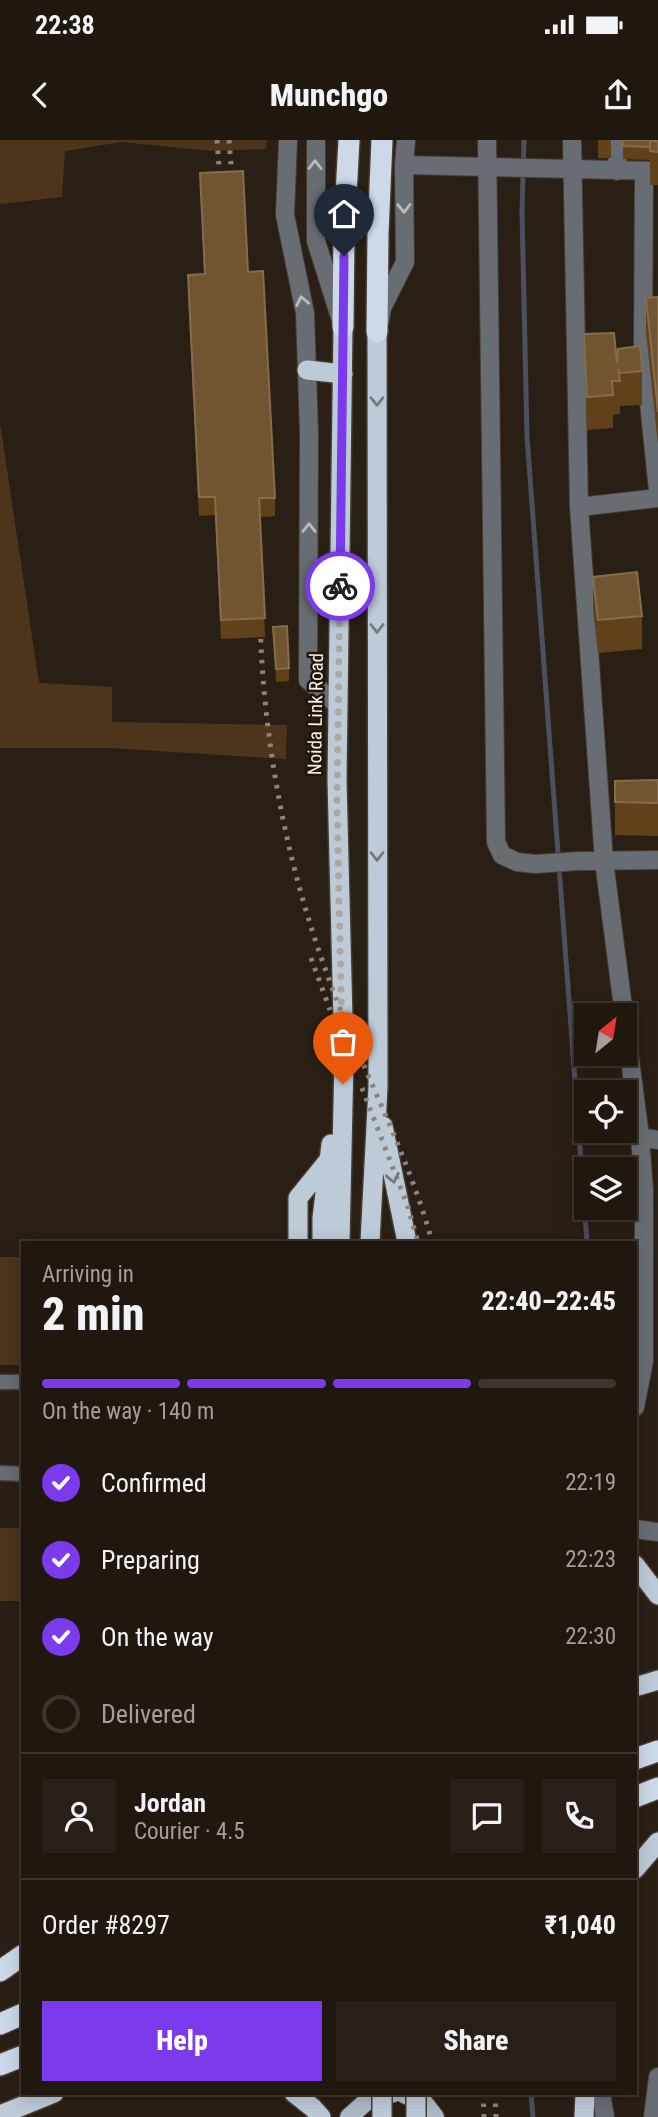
<!DOCTYPE html>
<html lang="en">
<head>
<meta charset="utf-8">
<style>
	:root { --surface:#20170f; --page:#282018; --text:#f1f3f6; --muted:#a29f9e; --line:#3d362f; --accent:#7c3aed }
	body { margin:0; font-family:"Roboto Condensed",sans-serif; background:var(--page); color:var(--text); height:100vh; display:flex; flex-direction:column; font-size:26px; white-space:nowrap }
	* { box-sizing:border-box; margin:0 }
	p { font-size:23px; color:var(--muted) }
	.icon { flex:none; width:38px; height:38px; fill:none; stroke:currentColor; stroke-width:2; stroke-linecap:round; stroke-linejoin:round }
	.map { position:relative; flex:1; overflow:hidden }
	.sheet { position:absolute; left:21px; top:1101px; width:616px; height:854px; display:flex; flex-direction:column; background:var(--surface); border-radius:0px; box-shadow:0 4px 18px #0003,0 0 0 2px var(--line) }
	.sheet>* { flex:none }
	.needle { width:46px; rotate:30deg }
	.tools { position:absolute; left:574px; top:863px; display:grid; gap:14px }
	.tools a { display:grid; place-items:center; width:63px; height:63px; border-radius:0px; background:var(--surface); box-shadow:0 4px 18px #0003,0 0 0 2px var(--line); font-size:35px }
	.pin { position:absolute; display:grid; place-items:center; width:60px; height:60px; color:#fff; margin:-72px -30px; border-radius:50% 50% 50% 0; rotate:-45deg; box-shadow:0 0 7px #0007 }
	.pin .icon { rotate:45deg }
	.courier { position:absolute; display:grid; place-items:center; width:70px; height:70px; margin:-35px; border:5px solid #7c3aed; border-radius:50%; background:#fff; color:#222; box-shadow:0 2px 9px #0007 }
	.head em { font-style:normal; font-weight:800 }
	.head div { display:flex; flex-direction:column-reverse }
	.head { display:flex; align-items:center; justify-content:space-between; height:119px; padding:0 21px }
	h1 { font-size:46px; font-weight:800; line-height:52px }
	.bar { display:grid; grid-template-columns:repeat(4,1fr); gap:10px 7px; align-content:center; height:84px; padding:0 21px }
	.bar i { height:9px; border-radius:5px; background:var(--line) }
	.bar .current { background:var(--accent) }
	.bar p { grid-column:span 4 }
	.line { display:flex; align-items:center; gap:18px; padding:0 21px; border-top:2px solid var(--line) }
	.line div { flex:1 }
	.round { display:grid; place-items:center; flex:none; width:74px; height:74px; border-radius:0px; background:var(--page) }
	ol { padding:0 21px; list-style:none }
	li { display:flex; align-items:center; gap:21px; height:77px }
	li p { margin-inline-start:auto }
	li .icon { padding:7px; border-radius:50%; background:var(--accent); color:#fff; stroke-width:4 }
	li:last-child { color:var(--muted) }
	li i { width:38px; height:38px; border:4px solid var(--line); border-radius:50% }
	.primary-button { display:flex; gap:14px; margin-top:auto; padding:14px 21px }
	.primary-button a { flex:1; height:80px; border-radius:0px; background:var(--accent); color:#fff; font-size:28px; font-weight:800; line-height:80px; text-align:center }
	.primary-button a+a { background:var(--page); color:var(--text) }
	.status { display:flex; justify-content:space-between; align-items:center; height:49px; padding:0 35px; background:var(--surface); direction:ltr }
	.status svg { height:19px; fill:currentColor }
	header { display:flex; justify-content:space-between; align-items:center; height:91px; padding:0 21px; background:var(--surface); font-size:32px; font-weight:800 }
	.map>svg:first-child { display:block }
	.green { fill:#4d351c }
	.lines { fill:none; stroke-linecap:round; stroke-linejoin:round }
	.stream { stroke:#4a505e; stroke-width:5 }
	.pedestrian-casing { stroke:#473c32; stroke-width:17 }
	.minor-casing { stroke:#473c32; stroke-width:20 }
	.tertiary-casing { stroke:#473c32; stroke-width:20 }
	.primary-casing { stroke:#473c32; stroke-width:20 }
	.trunk-casing { stroke:#473c32; stroke-width:22 }
	.motorway-casing { stroke:#473c32; stroke-width:24 }
	.pedestrian { stroke:#686d73; stroke-width:14 }
	.minor { stroke:#686d73; stroke-width:18 }
	.tertiary { stroke:#686d73; stroke-width:18 }
	.primary { stroke:#afbac7; stroke-width:18 }
	.trunk { stroke:#bdcad8; stroke-width:19 }
	.motorway { stroke:#cbd9e8; stroke-width:21 }
	.rail { stroke:#8d847a; stroke-width:5; stroke-dasharray:3.5 7; stroke-linecap:butt }
	.trunk-bridge-casing { stroke:#473c32; stroke-width:22; stroke-linecap:butt }
	.trunk-bridge { stroke:#bdcad8; stroke-width:19 }
	.wall { fill:#61411a }
	.building { fill:#715430; stroke:#866c4d; stroke-width:2 }
	.oneway { stroke:#bebcb9 }
	.oneway2 { stroke:#77797c }
	.done { stroke:#afa79e; stroke-width:7; stroke-dasharray:0 12.6 }
	.route { stroke:#7c3aed; stroke-width:9 }
	.labels { text-anchor:middle; stroke-width:5; stroke-linejoin:round; paint-order:stroke }
	.street-label { font-size:19px; fill:#f7f0e8; stroke:#21160b }
</style>
</head>
<body>
<div class="status"><b>22:38</b><svg viewBox="0 0 49 12"><path d="M0 12V9h3v3zM5 12V6h3v6zM10 12V3h3v9zM15 12V0h3v12zM26 1h20v11H26zM47 4h2v5h-2z"/></svg></div>
<header><svg class="icon" aria-label="back" viewBox="0 0 24 24"><path d="M15 5l-7 7 7 7"/></svg>Munchgo<svg class="icon" aria-label="share" viewBox="0 0 24 24"><path d="M12 15V3M7 8l5-5 5 5M5 13v7h14v-7"/></svg></header>
<div class="map">
<svg width="658" height="1977" viewBox="0 0 658 1977">
	<rect width="100%" height="100%" fill="#2a1f14"/>
	<!-- green -->
	<path class="green" d="M 0,0 L 267,0 L 266,9 L 212,11 L 122,2 L 65,11 L 62,57 L 0,64 Z
		M 0,283 L 39,543 L 112,547 L 112,582 L 287,585 L 286,619 L 110,608 L 0,608 Z
		M 0,1117 L 23,1117 L 23,1225 L 0,1225 Z
		M 0,1388 L 23,1388 L 23,1461 L 0,1461 Z"/>
	<g class="lines">
		<!-- stream -->
		<path class="stream" d="M 524,0 L 522,72 L 527,297 L 587,1102
			M 531,1953 L 533,1977"/>
		<!-- pedestrian casing -->
		<g class="pedestrian-casing">
			<path id="pedestrian" d="M 0,1242 L 23,1242
				M 0,1333 L 23,1334"/>
		</g>
		<!-- minor casing -->
		<g class="minor-casing">
			<path id="minor" d="M 487,0 L 496,702 L 502,715 L 517,722 L 535,724 L 579,721 L 658,720
				M 572,0 L 579,367 L 604,721 L 624,875
				M 404,25 L 658,31
				M 617,31 L 618,0
				M 644,31 L 643,205 L 658,350
				M 579,367 L 658,358
				M 625,881 L 640,997 L 644,1050 L 644,1221 L 635,1267
				M 640,997 L 658,1000
				M 635,1389 L 658,1392
				M 601,1953 L 605,1977
				M 653,1977 L 658,1937"/>
		</g>
		<!-- tertiary casing -->
		<g class="tertiary-casing">
			<path id="tertiary" d="M 288,0 L 285,75 L 305,173 L 309,292 L 308,540 L 338,565
				M 316,0 L 316,101 L 340,177
				M 380,180 L 382,168 L 405,122 L 404,25 L 406,0"/>
		</g>
		<!-- primary casing -->
		<g class="primary-casing">
			<path id="primary" d="M 404,1954 L 425,1964 L 435,1977
				M 349,1977 L 368,1960 L 394,1953"/>
		</g>
		<!-- trunk casing -->
		<g class="trunk-casing">
			<path id="trunk" d="M 307,230 L 343,234
				M 383,986 L 407,1102
				M 298,1102 L 298,1058 L 328,1021
				M 322,1102 L 322,1078 L 331,1004
				M 340,1102 L 344,919 L 337,640 L 343,187
				M 370,1102 L 378,947 L 377,192
				M 635,1425 L 658,1455
				M 635,1547 L 658,1540
				M 635,1729 L 658,1702
				M 294,1953 L 313,1968 L 321,1977
				M 0,1975 L 54,1953
				M 584,1977 L 585,1953"/>
		</g>
		<!-- motorway casing -->
		<g class="motorway-casing">
			<path id="motorway" d="M 343,187 L 344,92 L 349,0
				M 377,192 L 378,94 L 382,0
				M 635,1619 L 658,1611
				M 635,1657 L 658,1648
				M 0,1831 L 23,1815
				M 0,1884 L 23,1874
				M 0,1925 L 23,1916"/>
		</g>
		<!-- pedestrian -->
		<use href="#pedestrian" class="pedestrian"/>
		<!-- minor -->
		<use href="#minor" class="minor"/>
		<!-- tertiary -->
		<use href="#tertiary" class="tertiary"/>
		<!-- primary -->
		<use href="#primary" class="primary"/>
		<!-- trunk -->
		<use href="#trunk" class="trunk"/>
		<!-- motorway -->
		<use href="#motorway" class="motorway"/>
		<!-- rail -->
		<path class="rail" d="M 217,0 L 221,52
			M 229,0 L 233,49
			M 260,478 C 263,599 285,718 326,831 C 358,923 407,1009 432,1102
			M 311,818 L 330,870
			M 362,948 L 408,1067 L 418,1102
			M 483,1953 L 484,1977
			M 495,1953 L 496,1977"/>
		<!-- trunk-bridge casing -->
		<g class="trunk-bridge-casing">
			<path id="trunk-bridge" d="M 382,1953 L 382,1977
				M 416,1977 L 416,1953"/>
		</g>
		<!-- trunk-bridge -->
		<use href="#trunk-bridge" class="trunk-bridge"/>
	</g>
	<!-- wall -->
	<path class="wall" d="M 598,0 L 611,0 L 611,18 L 598,18 Z
		M 623,0 L 658,0 L 658,45 L 650,45 L 650,20 L 623,19 Z
		M 200,33 L 248,132 L 275,358 L 275,376 L 260,377 L 265,497 L 221,499 L 215,375 L 199,376 L 188,154 L 188,135 L 204,134 Z
		M 658,157 L 658,305 L 646,192 L 646,158 Z
		M 584,194 L 617,223 L 642,231 L 642,265 L 620,266 L 620,274 L 613,275 L 613,288 L 587,290 Z
		M 593,437 L 642,476 L 642,509 L 598,513 L 593,470 Z
		M 273,487 L 289,528 L 289,541 L 276,542 Z
		M 658,640 L 658,696 L 615,695 L 615,641 Z"/>
	<!-- building -->
	<path class="building" d="M 623,0 L 658,0 L 658,1 L 650,1 L 650,7 L 623,6 Z
		M 650,1 L 658,1 L 658,12 L 650,11 Z
		M 243,31 L 248,132 L 263,131 L 275,358 L 259,358 L 265,478 L 221,480 L 215,357 L 199,357 L 188,135 L 205,134 L 200,33 Z
		M 658,157 L 658,272 L 646,158 Z
		M 614,193 L 617,223 L 618,209 L 640,206 L 642,231 L 620,233 L 618,229 L 620,241 L 612,241 L 613,255 L 587,257 L 584,194 Z
		M 637,432 L 642,476 L 598,480 L 593,437 Z
		M 287,486 L 289,528 L 276,529 L 273,487 Z
		M 658,640 L 658,663 L 615,662 L 615,641 Z"/>
	<!-- one-way arrows -->
	<defs><path id="oneway-chevron" d="M-2-3.5L2.5 0L-2 3.5" fill="none" stroke-width="1.6" stroke-linecap="round" stroke-linejoin="round" transform="scale(1.75)"/></defs>
	<g class="oneway">
		<use href="#oneway-chevron" transform="translate(315 25) rotate(-90)"/>
		<use href="#oneway-chevron" transform="translate(404 68) rotate(89)"/>
		<use href="#oneway-chevron" transform="translate(302 161) rotate(-102)"/>
		<use href="#oneway-chevron" transform="translate(309 388) rotate(-90)"/>
	</g>
	<g class="oneway2">
		<use href="#oneway-chevron" transform="translate(377 261) rotate(90)"/>
		<use href="#oneway-chevron" transform="translate(377 488) rotate(90)"/>
		<use href="#oneway-chevron" transform="translate(377 716) rotate(90)"/>
		<use href="#oneway-chevron" transform="translate(393 1038) rotate(78)"/>
	</g>
	<g class="lines">
		<!-- done -->
		<path class="done" d="M 340,446 L 337,664 L 343,944"/>
		<!-- route -->
		<path class="route" d="M 340,446 L 344,116"/>
	</g>
	<g class="labels">
		<!-- street labels -->
		<g class="street-label">
			<text transform="translate(315 574) rotate(-89)" y="7">Noida Link Road</text>
		</g>
	</g>
</svg>
<div class="tools">
<a><svg class="needle" viewBox="-14 -14 28 28"><path d="M0-13l5 13h-10z" fill="#e53935"/><path d="M0 13l5-13h-10z" fill="#a29f9e"/></svg></a>
<a><svg class="icon" aria-label="locate" viewBox="0 0 24 24"><circle cx="12" cy="12" r="6"/><path d="M12 2v4M12 18v4M2 12h4M18 12h4"/></svg></a>
<a><svg class="icon" aria-label="layers" viewBox="0 0 24 24"><path d="M12 4l9 5-9 5-9-5zM3 14l9 5 9-5"/></svg></a>
</div>
<div class="pin" style="left:343px;top:944px;background:#ea580c"><svg class="icon" aria-label="bag" viewBox="0 0 24 24"><path d="M5 8h14l-1 12H6zM9 8a3 3 0 0 1 6 0"/></svg></div>
<div class="pin" style="left:344px;top:116px;background:#1f2937"><svg class="icon" aria-label="home" viewBox="0 0 24 24"><path d="M3 11l9-7 9 7M6 9v11h12V9"/></svg></div>
<div class="courier" style="left:340px;top:446px"><svg class="icon" aria-label="bike" viewBox="0 0 24 24"><circle cx="6" cy="16" r="4"/><circle cx="18" cy="16" r="4"/><path d="M6 16l4-8h5l3 8M10 8l3 8H6M13 5h3"/></svg></div>
<section class="sheet">
<div class="head"><div><h1>2 min</h1><p>Arriving in</p></div><em>22:40–22:45</em></div>
<div class="bar"><i class="current"></i><i class="current"></i><i class="current"></i><i></i><p>On the way · 140 m</p></div>
<ol>
<li><svg class="icon" aria-label="check" viewBox="0 0 24 24"><path d="M5 12l5 5 9-10"/></svg>Confirmed<p>22:19</p></li>
<li><svg class="icon" aria-label="check" viewBox="0 0 24 24"><path d="M5 12l5 5 9-10"/></svg>Preparing<p>22:23</p></li>
<li><svg class="icon" aria-label="check" viewBox="0 0 24 24"><path d="M5 12l5 5 9-10"/></svg>On the way<p>22:30</p></li>
<li><i></i>Delivered</li>
</ol>
<div class="line" style="height:126px"><a class="round"><svg class="icon" aria-label="person" viewBox="0 0 24 24"><circle cx="12" cy="8" r="4"/><path d="M4 21q1-7 8-7t8 7"/></svg></a><div><b>Jordan</b><p>Courier · 4.5</p></div><a class="round"><svg class="icon" aria-label="chat" viewBox="0 0 24 24"><path d="M4 5h16v11H9l-5 4z"/></svg></a><a class="round"><svg class="icon" aria-label="phone" viewBox="0 0 24 24"><path d="M5 4h4l2 5-3 2q2 4 5 5l2-3 5 2v4C11 20 4 13 5 4z"/></svg></a></div>
<div class="line" style="height:91px"><div>Order #8297</div><b>₹1,040</b></div>
<div class="primary-button"><a>Help</a><a>Share</a></div>
</section>
</div>
</body>
</html>
